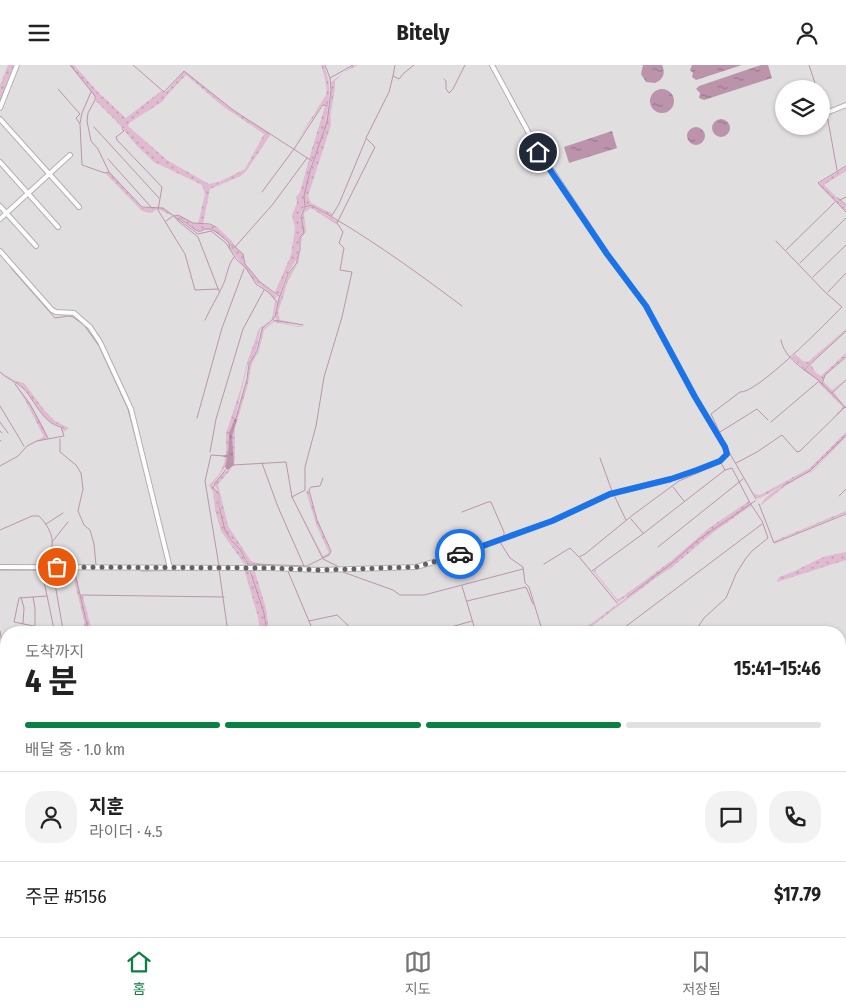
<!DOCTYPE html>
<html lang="ko">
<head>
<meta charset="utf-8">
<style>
	:root { --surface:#fff; --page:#f2f2f2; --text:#222; --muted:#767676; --line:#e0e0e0; --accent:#0b8043 }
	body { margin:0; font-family:"Fira Sans Condensed","Noto Sans KR",sans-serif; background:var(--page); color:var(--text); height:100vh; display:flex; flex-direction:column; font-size:19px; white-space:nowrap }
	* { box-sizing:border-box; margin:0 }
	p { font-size:16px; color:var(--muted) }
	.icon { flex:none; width:28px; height:28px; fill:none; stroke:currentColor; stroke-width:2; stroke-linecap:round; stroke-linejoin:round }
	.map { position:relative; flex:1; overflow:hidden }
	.side { position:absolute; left:0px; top:561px; width:846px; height:311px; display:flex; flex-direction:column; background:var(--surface); border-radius:20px 20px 0 0; box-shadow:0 1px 4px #0004 }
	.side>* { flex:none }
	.tools { position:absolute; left:775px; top:15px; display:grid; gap:10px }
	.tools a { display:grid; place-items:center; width:55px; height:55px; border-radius:50%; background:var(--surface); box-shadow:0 1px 4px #0004; font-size:25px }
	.pin { position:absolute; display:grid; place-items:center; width:42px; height:42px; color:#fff; margin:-21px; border:2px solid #fff; border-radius:50%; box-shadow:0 1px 5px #0007 }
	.courier { position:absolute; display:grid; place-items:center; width:50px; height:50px; margin:-25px; border:4px solid #1a73e8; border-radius:50%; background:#fff; color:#222; box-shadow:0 1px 6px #0007 }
	.headline em { font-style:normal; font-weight:700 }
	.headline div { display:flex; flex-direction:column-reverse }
	.headline { display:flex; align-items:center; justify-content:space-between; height:85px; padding:0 25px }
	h1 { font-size:32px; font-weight:700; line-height:38px }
	.bar { display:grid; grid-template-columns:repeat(4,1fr); gap:8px 5px; align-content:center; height:60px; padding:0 25px }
	.bar i { height:6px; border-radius:4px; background:var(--line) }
	.bar .current { background:var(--accent) }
	.bar p { grid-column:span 4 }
	.line { display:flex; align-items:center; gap:12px; padding:0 25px; border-top:1px solid var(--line) }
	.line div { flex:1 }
	.round { display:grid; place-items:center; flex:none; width:52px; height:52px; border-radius:20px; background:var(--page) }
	header { display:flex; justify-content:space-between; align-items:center; height:65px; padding:0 25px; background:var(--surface); font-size:22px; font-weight:700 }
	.tab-bar { display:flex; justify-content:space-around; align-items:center; height:70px; border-top:1px solid var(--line); background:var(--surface); font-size:14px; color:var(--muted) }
	.tab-bar a { display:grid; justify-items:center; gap:2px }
	.tab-bar .current { color:var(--accent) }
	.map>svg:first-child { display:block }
	.grass { fill:url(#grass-dots); fill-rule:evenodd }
	.water { fill:url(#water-ripples) }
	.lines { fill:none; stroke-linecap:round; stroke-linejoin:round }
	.stream { stroke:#bb94ac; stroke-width:1 }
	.street-casing { stroke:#b3b0b2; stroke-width:6 }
	.highway-casing { stroke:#bcbcbc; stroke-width:9 }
	.street { stroke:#fff; stroke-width:4 }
	.highway { stroke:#f093d0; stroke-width:7 }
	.done { stroke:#646163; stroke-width:5; stroke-dasharray:0 9 }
	.route { stroke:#1a73e8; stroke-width:6 }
</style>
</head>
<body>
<header><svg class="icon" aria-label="menu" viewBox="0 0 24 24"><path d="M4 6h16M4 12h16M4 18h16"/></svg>Bitely<svg class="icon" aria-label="person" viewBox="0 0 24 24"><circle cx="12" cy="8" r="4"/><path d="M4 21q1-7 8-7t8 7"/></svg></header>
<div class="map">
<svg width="846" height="872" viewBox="0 0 846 872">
	<defs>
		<pattern id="grass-dots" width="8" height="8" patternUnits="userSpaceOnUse" patternTransform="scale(1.25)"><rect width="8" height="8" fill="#e0bad1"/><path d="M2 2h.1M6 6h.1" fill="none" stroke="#c09fb3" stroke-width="1.8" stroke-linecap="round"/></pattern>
		<pattern id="water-ripples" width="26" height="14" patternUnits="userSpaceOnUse" patternTransform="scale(1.25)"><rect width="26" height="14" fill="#bb94ac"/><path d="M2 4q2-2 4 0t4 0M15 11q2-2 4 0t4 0" fill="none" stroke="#98788b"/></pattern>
	</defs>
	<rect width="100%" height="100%" fill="#e1dee0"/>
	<!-- grass -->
	<path class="grass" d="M 8,0 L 14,0 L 0,33 L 0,20 Z
		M 70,0 L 74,0 L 98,27 L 126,53 L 161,26 L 166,27 L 184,6 L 233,45 L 271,69 L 247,105 L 241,111 L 210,124 L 203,159 L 198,159 L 205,129 L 202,120 L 154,97 L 137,81 L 118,58 L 96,36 L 95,31 ZM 186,10 L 224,42 L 264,69 L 245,104 L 219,117 L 209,119 L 167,95 L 128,61 L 129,58 L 162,37 L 168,29 Z
		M 321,0 L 324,0 C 329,15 331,25 328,40 L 321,41 L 293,82 L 326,30 C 328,21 324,10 321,0 Z
		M 354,0 L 358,0 L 343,8 L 335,16 C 336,30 329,44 331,60 L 308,131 L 311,138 L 333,149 L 331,151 L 311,139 L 305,142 L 304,133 L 304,142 L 300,150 L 304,167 L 300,172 L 298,192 L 286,211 L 279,230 L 275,227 L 291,190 L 295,163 L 292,150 L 297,138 L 296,132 L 300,127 L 309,95 L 312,97 L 305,130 C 307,122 308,112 311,104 C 320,75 332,48 331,17 Z
		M 325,41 L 328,42 L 324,66 L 313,96 L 309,94 Z
		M 846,102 L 846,106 L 824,120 L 846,141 L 846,146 L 818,119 Z
		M 109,107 L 142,143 L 163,143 L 173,151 L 158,144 L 151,148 L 142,146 L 106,109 Z
		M 311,140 L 338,157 L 336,159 L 334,158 L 311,143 L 304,148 L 306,167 L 302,172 L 299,196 L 287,218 L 283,232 L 278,247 L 280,255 L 304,260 L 278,256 L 296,261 L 304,261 L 298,262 L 274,257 L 264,265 L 259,286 L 252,298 L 247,323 L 235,363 L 235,394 L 234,399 L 232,385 L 232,368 L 247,314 L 250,298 L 254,291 L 258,287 L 262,265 L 273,256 L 277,256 L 275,251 L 279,234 L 289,209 L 297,199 L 301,184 L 301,173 L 304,166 C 302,155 298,146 311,140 Z
		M 178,150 L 193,158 L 210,160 L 217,162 L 232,176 L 235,182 L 211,164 L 197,166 L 183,155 L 175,151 Z
		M 233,180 L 243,189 L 244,198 L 260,217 L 277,231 L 275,235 L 268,226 L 255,216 L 231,185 L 231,181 Z
		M 275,236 L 277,238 L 274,252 L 260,265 L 256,286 L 248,299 L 235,353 L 229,368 L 228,389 L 226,390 L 226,368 L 241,323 L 248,295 L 259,264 L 272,254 Z
		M 846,264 L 846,266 L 804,304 L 792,293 L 795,289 L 803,296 L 808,297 Z
		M 846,288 L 846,291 L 825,310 L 821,319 L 824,317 L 832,325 L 846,314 L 833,326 L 846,343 L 845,342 L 833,353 L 843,342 L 818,317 L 819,316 L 804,305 L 811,300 L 816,308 L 821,311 Z
		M 0,307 L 16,316 L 24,318 L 45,346 L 55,356 L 69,363 L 64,367 L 61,361 C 42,358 35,334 23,322 C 16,316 7,313 0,307 Z
		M 14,318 C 25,331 43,357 48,374 L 37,376 L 25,381 L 44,372 L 24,333 Z
		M 846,367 L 846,372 L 812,407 L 785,421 L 760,441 C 767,425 795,417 808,409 C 812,407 832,385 835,381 L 810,406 L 760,433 L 756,433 L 754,429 L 760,430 L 810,403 Z
		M 225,392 L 227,393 L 225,402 L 212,421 L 218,427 L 218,442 L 225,465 L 229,474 L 240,484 L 247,499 L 245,500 L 221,466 L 215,445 L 213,427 L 209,420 C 218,412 224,404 225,392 Z
		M 232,403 L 218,419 L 228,461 L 251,496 L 257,498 L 277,500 L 249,499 L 240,483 L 230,473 L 225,465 L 220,446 L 220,428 L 214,420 L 223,408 Z
		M 308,425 L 317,455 L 330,486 L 329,490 L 323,493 L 293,433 L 323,491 L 329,488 L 316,459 L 306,426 Z
		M 749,436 L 749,440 L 750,439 L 752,440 L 715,466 L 671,503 L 657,512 L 588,564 L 581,567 L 575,568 L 581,566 L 657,510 L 618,537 L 593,506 L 596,504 L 596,508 L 617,534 L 621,533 L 671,496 L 709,463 Z
		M 846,446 L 846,448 L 775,477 L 774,476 Z
		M 846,487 L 846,495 L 777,517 L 779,512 C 793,508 806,500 819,494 C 827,490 837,489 846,487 Z
		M 244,504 L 248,504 L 264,548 L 266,567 L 260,567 L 258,552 Z
		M 251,504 L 254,504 L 266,543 L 269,567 L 268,567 L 264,547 L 253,517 Z
		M 72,507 L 76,510 L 85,551 L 81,531 L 83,531 L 92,567 L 89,567 L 87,562 L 88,567 L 84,567 L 85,560 Z"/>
	<!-- water -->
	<path class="water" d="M 643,0 L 662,0 C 666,8 663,15 655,18 L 646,17 L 641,9 Z
		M 692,0 L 742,0 L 696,15 L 692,12 L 693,8 L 690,5 Z
		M 761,0 L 768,0 L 772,13 L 704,35 L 699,33 L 700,28 L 696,24 L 699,21 Z
		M650 36a12 12 0 1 1 24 0a12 12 0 1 1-24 0Z
		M712 63a9 9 0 1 1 18 0a9 9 0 1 1-18 0Z
		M687 71a9 9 0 1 1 18 0a9 9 0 1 1-18 0Z
		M 612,66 L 617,83 L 569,98 L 564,82 Z
		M 235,353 L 237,354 L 232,371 L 234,400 L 228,405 L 225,402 L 227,393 L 222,391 L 228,389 L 229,368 Z"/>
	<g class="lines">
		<!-- stream -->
		<path class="stream" d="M 70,0 L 95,31 L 95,35 L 88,48 L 87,56 L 91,76 L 98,84 L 109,107 L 142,142 L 163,143 L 198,169 L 211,166 L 226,178 L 236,194 L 246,203 L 256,219 L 268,227 L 277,237
			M 133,0 L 164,27 L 184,6 L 233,45 L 312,96
			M 395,0 L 393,11 L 399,14 L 404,8 L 414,0
			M 809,0 L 817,24
			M 330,13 L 353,0
			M 444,14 L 446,16 L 446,24 L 449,28 L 453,24 L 465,0
			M 58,24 L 80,49 L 76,53 L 80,59 L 82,100 L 105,108 L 109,107
			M 0,35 L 15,0
			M 821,36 L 825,47
			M 827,50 L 837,105
			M 80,58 L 82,48 L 91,27
			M 94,62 L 159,133
			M 122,64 L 124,66 L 116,72 L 117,75 L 162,122 L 158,145 L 185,189 L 195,225 L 218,224
			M 108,94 L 151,142
			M 846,101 L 818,118 L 846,147
			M 262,127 L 294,84 L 322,41 L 323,40 L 328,41
			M 838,133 L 846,140
			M 840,135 L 846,132
			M 305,142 L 311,140 C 364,169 414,205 462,241
			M 331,152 L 339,139 L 366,74
			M 178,153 C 184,155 194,165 198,166 C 202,167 202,165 205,164 C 213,162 224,173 229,178 L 230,184
			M 166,156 L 173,151
			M 216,162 L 210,159 L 193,158 L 178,150 L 174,151 L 178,156 L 198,172 L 219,226
			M 230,180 L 233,180 L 243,189 L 245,199 L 260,217 L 279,231
			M 235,182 L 273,139 L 307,93
			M 786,185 L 835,137
			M 800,198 L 846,153
			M 11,203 L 55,253 L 68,251 L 73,252 L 84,260 L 99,281 L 128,344 L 143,401
			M 813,212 L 846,180
			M 828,227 L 846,208
			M 205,255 C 210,244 217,233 222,222 C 227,213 227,201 234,192
			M 273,255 L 303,260
			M 781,275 C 784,293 805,305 818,315 C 828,324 837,334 846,343
			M 804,305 L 846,266
			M 0,307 C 7,314 16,317 23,323 C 35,335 42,358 61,362 L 64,371 L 37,376 L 27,381 L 18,391 L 0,401
			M 15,319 L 30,339 L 48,373
			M 822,319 L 825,310 L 846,292
			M 832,328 L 846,315
			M 0,341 L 24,381
			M 197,353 L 222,263 L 244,204
			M 236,353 L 247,314 L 249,299 L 257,286 L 262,264 L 275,252 L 279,233 L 288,209 L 296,199 L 298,192 L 300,184 L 300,172 L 304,168 L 301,151 L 305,142 L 304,131 L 310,106 L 327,57 L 331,26 L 330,13 L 325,0
			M 0,357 L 8,368
			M 771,357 L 818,317
			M 0,366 L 2,368
			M 720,367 L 757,344 L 768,355
			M 60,374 L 60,387 L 76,400 L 81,408 L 83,424 L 78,446 L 84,460 L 90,465 L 94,479 L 96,500
			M 0,375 L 1,376
			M 210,387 L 216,354 L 243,264 L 264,225
			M 600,393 L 612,426
			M 262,398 L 278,442 L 304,501
			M 736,398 L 757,387 L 782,370 L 797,387 L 800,386 L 845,342
			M 233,400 L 286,397 L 292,432 L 323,494 L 339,502
			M 227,403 L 215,418 L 213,423 L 219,428 L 219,442 L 225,465 L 230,474 L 240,484 L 247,497 L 264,548 L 267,568
			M 783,421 L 810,406 L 846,370
			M 673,422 L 684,436
			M 614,430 L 626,455
			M 839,431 L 846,424
			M 292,432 L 305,425 L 305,402 L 316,361 L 324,312 L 342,252 L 352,207 L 340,205 L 344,183 L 339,178 L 343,167 L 337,158 L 375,82 L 366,73 L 389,27 L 393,11
			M 756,434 L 729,387 L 711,349 L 740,327 C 757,329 827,257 842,242 L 825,227 L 776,176
			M 759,439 L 774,478 L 846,449
			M 462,447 L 488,437 L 491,437 L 504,467 L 504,470 L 499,474
			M 631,454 L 643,468
			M 46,459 L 63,448
			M 0,465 L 32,451 L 39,451 C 46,458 54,470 52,481 C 50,487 47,489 49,496 L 53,499 L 73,500
			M 52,477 L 68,457
			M 500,477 L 510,493 L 523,502 L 525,518 L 529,522 L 543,568
			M 658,482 L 743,414
			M 580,493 L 617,538
			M 248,499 L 307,501 L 329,490 L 331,486 L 317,455 L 309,425 L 311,422 L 320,421 L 323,413
			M 544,499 L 570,483 L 579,492 L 585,489 L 634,449 L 679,416 L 721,398 L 725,405
			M 74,500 L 85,500
			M 219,501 L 205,416 L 211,390 L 224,391
			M 74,504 L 89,568
			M 139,504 L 141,506 L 198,505
			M 219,504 L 228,568
			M 287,504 L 314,568
			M 0,505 L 40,505 L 42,507 L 46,507 L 71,506 L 75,507
			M 340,506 L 393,525 L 400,530 L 424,530 L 523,504
			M 592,506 L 644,468 L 725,405 L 732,403 L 750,438 L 762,456 L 768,473 L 752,486 L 746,493 L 736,509 L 726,533 L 704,553 L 694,568
			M 42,507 L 54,564
			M 53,507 L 63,565
			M 462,521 L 476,568
			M 81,530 L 224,532
			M 47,531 L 19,533 L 14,557 L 54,565 L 85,565
			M 21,532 L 24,543 L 23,558
			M 33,532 L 35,543 L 35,560
			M 627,532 L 671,499 L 698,475 L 755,436
			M 467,536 L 526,522 L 533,539
			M 309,556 L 337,550 L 356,568
			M 0,566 L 3,584
			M 84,568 L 85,559
			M 430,568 L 472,556
			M 617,568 L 762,459
			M 0,584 L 6,585
			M 0,611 L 6,611
			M 0,666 L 6,665
			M 3,689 L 6,689
			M 0,718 L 6,719
			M 1,718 L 1,704 L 6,704
			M 0,750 L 6,747"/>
		<!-- street casing -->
		<g class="street-casing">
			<path id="street" d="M 0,43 L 17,0
				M 821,50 L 846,40
				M 0,54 L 79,142
				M 0,97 L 58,162
				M 0,141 L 36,181
				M 0,154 L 70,90
				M 0,186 L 52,245 L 56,247 L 74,248 L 90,262 L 100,277 L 131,344 L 170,503
				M 0,502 L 271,503 L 320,505 L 416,502 L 459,490 L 552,456 L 610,429 L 671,414 L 697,405 L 720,396 L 727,389 L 725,382 L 695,332 L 646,241 L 607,189 L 553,107 L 545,98 L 492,0"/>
		</g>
		<!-- highway casing -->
		<g class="highway-casing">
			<path id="highway" d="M 840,612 L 846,611
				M 840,618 L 846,617
				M 62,872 L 77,866
				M 76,872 L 91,866"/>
		</g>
		<!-- street -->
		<use href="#street" class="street"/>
		<!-- highway -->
		<use href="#highway" class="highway"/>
	</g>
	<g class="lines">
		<!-- done -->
		<path class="done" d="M 57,502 L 271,503 L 320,505 L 416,502 L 460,489"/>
		<!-- route -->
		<path class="route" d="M 460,489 L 552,456 L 610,429 L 671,414 L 697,405 L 720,396 L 727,389 L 725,382 L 695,332 L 646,241 L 607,189 L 538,87"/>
	</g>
</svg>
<div class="tools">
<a><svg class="icon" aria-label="layers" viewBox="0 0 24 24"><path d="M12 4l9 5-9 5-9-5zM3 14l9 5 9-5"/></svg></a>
</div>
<div class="pin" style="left:57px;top:502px;background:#ea580c"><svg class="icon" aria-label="bag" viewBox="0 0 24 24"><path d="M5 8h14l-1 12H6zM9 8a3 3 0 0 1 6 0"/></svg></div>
<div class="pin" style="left:538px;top:87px;background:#1f2937"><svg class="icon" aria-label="home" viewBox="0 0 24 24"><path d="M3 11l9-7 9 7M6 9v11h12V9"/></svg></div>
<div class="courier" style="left:460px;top:489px"><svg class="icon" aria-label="car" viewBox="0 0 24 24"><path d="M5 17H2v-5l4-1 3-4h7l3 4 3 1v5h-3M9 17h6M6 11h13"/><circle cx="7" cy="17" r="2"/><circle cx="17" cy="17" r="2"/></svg></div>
<section class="side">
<div class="headline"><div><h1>4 분</h1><p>도착까지</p></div><em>15:41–15:46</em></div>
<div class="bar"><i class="current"></i><i class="current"></i><i class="current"></i><i></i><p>배달 중 · 1.0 km</p></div>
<div class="line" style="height:90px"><a class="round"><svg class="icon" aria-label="person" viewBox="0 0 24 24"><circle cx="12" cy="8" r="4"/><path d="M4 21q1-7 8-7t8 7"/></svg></a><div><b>지훈</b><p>라이더 · 4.5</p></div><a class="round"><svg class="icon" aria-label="chat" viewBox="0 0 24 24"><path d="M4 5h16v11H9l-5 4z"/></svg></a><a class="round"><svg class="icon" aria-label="phone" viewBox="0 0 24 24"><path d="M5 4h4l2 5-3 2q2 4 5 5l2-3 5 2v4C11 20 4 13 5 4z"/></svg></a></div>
<div class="line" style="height:65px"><div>주문 #5156</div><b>$17.79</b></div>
</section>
</div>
<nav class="tab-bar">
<a class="current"><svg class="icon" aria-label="home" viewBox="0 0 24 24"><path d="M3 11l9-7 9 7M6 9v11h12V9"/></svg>홈</a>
<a><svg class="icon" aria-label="map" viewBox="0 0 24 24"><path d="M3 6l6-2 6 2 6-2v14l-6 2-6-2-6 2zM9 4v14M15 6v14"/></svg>지도</a>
<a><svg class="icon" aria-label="saved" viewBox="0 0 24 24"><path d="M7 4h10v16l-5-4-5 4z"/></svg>저장됨</a>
</nav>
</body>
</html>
